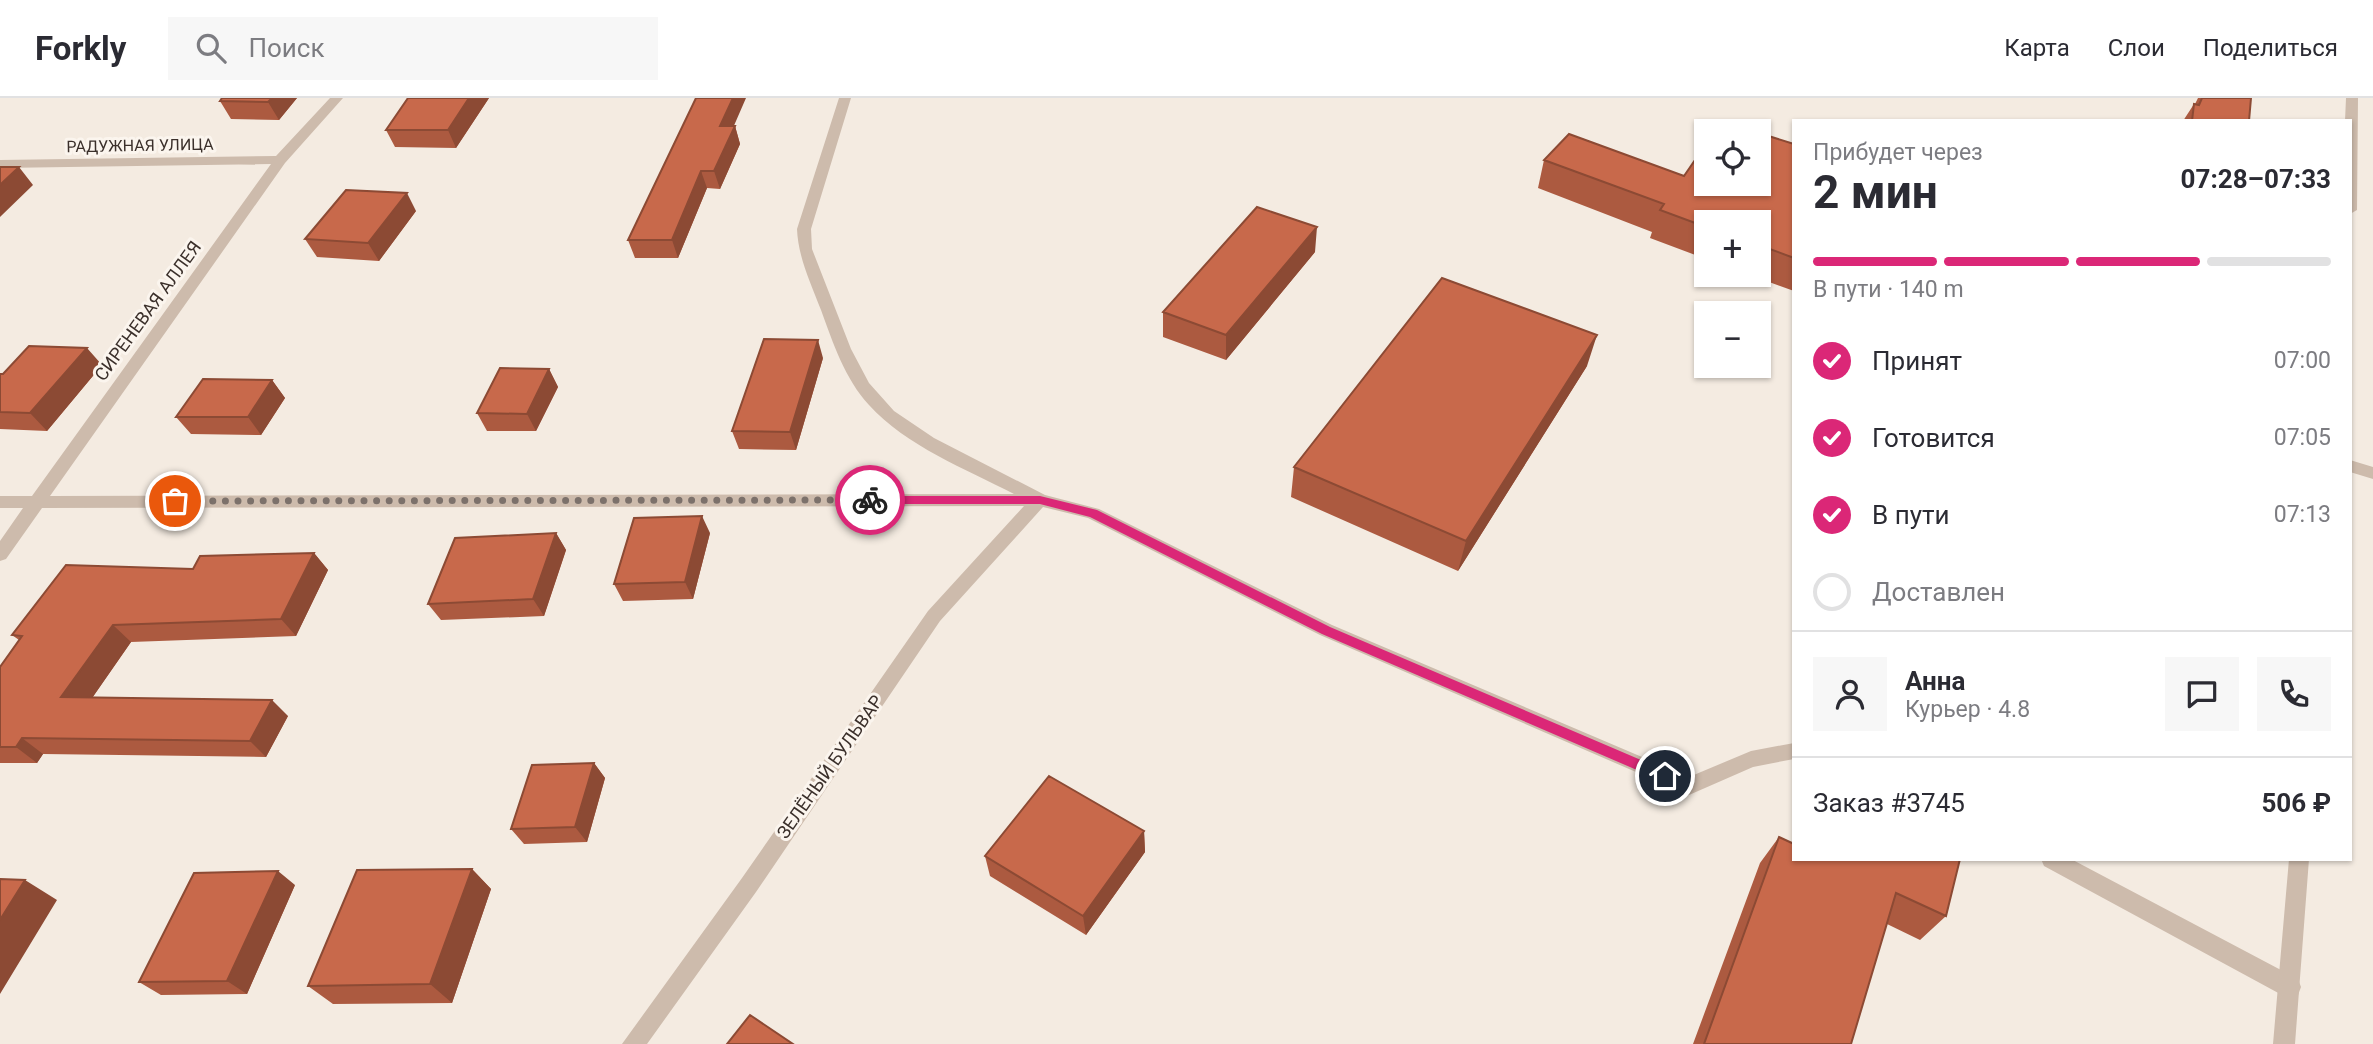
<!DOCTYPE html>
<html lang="ru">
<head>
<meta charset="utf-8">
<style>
	:root { --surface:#fff; --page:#f7f7f7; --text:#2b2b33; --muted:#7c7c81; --line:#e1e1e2; --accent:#db2777 }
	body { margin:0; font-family:Roboto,sans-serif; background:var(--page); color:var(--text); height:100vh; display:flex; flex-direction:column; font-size:26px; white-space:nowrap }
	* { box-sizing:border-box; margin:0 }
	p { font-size:23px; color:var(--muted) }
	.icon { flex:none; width:38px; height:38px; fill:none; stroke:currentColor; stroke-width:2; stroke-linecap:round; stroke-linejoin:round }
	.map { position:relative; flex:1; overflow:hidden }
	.drawer { position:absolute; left:1792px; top:21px; width:560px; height:742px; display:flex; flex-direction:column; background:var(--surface); border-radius:0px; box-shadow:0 2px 5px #0004 }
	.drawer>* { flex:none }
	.tools { position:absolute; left:1694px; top:21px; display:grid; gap:14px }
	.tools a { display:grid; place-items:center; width:77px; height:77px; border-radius:0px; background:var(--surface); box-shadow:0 2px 5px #0004; font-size:35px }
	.pin { position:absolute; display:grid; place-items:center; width:60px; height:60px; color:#fff; margin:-30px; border:4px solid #fff; border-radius:50%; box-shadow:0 2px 7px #0007 }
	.courier { position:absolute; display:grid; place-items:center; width:70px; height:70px; margin:-35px; border:5px solid #db2777; border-radius:50%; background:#fff; color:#222; box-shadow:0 2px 9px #0007 }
	.headline em { font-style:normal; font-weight:700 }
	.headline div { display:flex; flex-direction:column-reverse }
	.headline { display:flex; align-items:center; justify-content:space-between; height:119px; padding:0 21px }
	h1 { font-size:46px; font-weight:700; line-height:52px }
	.bar { display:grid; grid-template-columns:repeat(4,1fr); gap:10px 7px; align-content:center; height:84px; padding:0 21px }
	.bar i { height:9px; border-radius:5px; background:var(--line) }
	.bar .current { background:var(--accent) }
	.bar p { grid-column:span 4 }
	.line { display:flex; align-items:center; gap:18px; padding:0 21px; border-top:2px solid var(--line) }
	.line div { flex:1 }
	.round { display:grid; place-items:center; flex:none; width:74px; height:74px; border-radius:0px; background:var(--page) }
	ol { padding:0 21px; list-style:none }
	li { display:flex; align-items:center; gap:21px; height:77px }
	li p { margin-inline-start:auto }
	li .icon { padding:7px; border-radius:50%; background:var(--accent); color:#fff; stroke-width:4 }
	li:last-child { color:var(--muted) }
	li i { width:38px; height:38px; border:4px solid var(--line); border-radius:50% }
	header { display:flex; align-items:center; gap:42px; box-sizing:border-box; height:98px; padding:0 35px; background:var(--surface); border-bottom:2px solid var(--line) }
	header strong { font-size:33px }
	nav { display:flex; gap:38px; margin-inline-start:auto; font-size:24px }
	.search { width:490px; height:63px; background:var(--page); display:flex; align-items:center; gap:18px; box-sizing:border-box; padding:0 24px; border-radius:0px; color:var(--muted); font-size:26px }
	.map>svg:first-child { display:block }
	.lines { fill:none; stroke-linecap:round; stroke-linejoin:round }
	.minor { fill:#cdbbac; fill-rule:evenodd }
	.tertiary { fill:#cdbbac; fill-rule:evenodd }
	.wall { fill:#ac5a40 }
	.shaded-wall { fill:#8c4a34 }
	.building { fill:#c8694b; stroke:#8c4a34; stroke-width:2 }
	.route { fill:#db2777 }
	.done { stroke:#7c716b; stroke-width:7; stroke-dasharray:0 12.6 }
	.labels { text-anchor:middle; stroke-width:6; stroke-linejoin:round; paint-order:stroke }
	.far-street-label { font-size:16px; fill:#3b302b; stroke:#fbf5ee }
	.street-label { font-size:18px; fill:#3b302b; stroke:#fbf5ee }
</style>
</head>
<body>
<header>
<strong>Forkly</strong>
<div class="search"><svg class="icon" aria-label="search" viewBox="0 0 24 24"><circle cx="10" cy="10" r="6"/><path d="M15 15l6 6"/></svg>Поиск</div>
<nav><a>Карта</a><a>Слои</a><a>Поделиться</a></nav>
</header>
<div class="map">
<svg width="2373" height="946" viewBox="0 0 2373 946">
	<rect width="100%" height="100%" fill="#f4ebe1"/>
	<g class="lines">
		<!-- minor -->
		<path class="minor" d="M 330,0 L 343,0 L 285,65 L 50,398 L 1014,396 C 966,371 906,348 869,307 C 845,281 833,245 821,212 C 811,186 798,159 797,131 L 839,0 L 851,0 L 811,131 L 812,151 L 851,251 L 869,285 L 894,313 L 934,340 L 1045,397 L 1099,411 L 1332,527 L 1689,679 L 1751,653 L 1794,645 L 1794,661 L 1753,669 L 1689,697 L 1320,537 L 1088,420 L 1043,409 L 940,523 L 756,794 L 647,946 L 622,946 L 742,780 L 928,513 L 1024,408 L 42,410 L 6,461 L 0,463 L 0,443 L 23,410 L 0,410 L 0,398 L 32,398 L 271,66 L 0,70 L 0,62 L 276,58 Z
			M 2350,362 L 2373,369 L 2373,381 L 2350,374 Z
			M 2041,761 L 2071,761 L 2298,881 L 2301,889 L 2298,897 L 2290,900 L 2282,897 L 2044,768 Z"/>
		<!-- tertiary -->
		<path class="tertiary" d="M 2346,0 L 2358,0 L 2357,112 L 2350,116 L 2350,23 L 2345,23 Z
			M 2289,761 L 2309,761 L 2295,946 L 2273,946 Z"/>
	</g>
	<!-- wall -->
	<path class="wall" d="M 297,0 L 279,22 L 231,21 L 220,3 Z
		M 489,0 L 456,50 L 395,49 L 386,32 Z
		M 2198,0 L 2251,0 L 2249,23 L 2183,23 L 2194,6 L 2195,6 Z
		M 733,28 L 735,28 L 740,46 L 720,91 L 707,90 L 678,160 L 635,160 L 628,142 Z
		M 1794,46 L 1794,193 L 1750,177 L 1759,177 L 1759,124 L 1706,124 L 1706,161 L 1650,140 L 1652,134 L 1538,90 L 1544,62 L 1684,78 Z
		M 416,113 L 379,163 L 317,159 L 305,141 Z
		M 1315,154 L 1226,262 L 1163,239 L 1163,214 Z
		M 823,260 L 796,352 L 739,351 L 732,333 Z
		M 102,267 L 47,333 L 0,331 L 0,276 Z
		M 1587,268 L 1458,473 L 1291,399 L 1294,369 Z
		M 549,271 L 558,289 L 536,333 L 487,333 L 477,315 Z
		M 272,282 L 285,300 L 261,337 L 191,336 L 176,319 Z
		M 556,435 L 566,452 L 544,518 L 441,522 L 428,506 Z
		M 710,435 L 693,501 L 623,503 L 614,486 Z
		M 314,455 L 328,472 L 296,538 L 131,544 L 92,600 L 288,618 L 266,659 L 43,656 L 37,665 L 0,665 L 0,569 L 19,542 L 12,537 Z
		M 594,665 L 605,680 L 587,744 L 524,746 L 511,731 Z
		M 1144,733 L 1145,754 L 1086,837 L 990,778 L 985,758 Z
		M 1779,739 L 1794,761 L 1960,761 L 1946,818 L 1920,842 L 1887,826 L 1851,946 L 1693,946 L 1760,765 Z
		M 472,771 L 491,791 L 452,905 L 333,906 L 308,888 Z
		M 295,787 L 247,896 L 161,897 L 139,884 Z"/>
	<!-- shaded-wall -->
	<path class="shaded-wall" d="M 272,0 L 297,0 L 279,22 L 268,4 Z
		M 469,0 L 489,0 L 456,50 L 448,32 Z
		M 733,0 L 746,0 L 726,46 L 720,28 Z
		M 735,28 L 740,46 L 720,91 L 714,73 Z
		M 19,69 L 33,87 L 0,119 L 0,87 Z
		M 701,73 L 707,90 L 678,160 L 672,142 Z
		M 407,95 L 416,113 L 379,163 L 368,145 Z
		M 1317,129 L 1315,154 L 1226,262 L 1226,237 Z
		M 1597,237 L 1587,268 L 1458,473 L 1466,443 Z
		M 818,242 L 823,260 L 796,352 L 790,334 Z
		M 87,250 L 102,267 L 47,333 L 30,315 Z
		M 549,271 L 558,289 L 536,333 L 527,316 Z
		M 272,282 L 285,300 L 261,337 L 248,319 Z
		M 702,418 L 710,435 L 693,501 L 685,484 Z
		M 556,435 L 566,452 L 544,518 L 533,501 Z
		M 314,455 L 328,472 L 296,538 L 281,521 Z
		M 113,527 L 131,544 L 81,616 L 61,599 Z
		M 272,602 L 288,618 L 266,659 L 250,643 Z
		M 22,640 L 43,656 L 37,665 L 16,649 Z
		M 594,665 L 605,680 L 587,744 L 575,729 Z
		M 1144,733 L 1145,754 L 1086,837 L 1083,818 Z
		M 472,771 L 491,791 L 452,905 L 430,886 Z
		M 278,773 L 295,787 L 247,896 L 227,883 Z
		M 25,782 L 57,802 L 0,896 L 0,822 Z"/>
	<!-- building -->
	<path class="building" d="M 222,0 L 272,0 L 268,4 L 220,3 Z
		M 408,0 L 469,0 L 448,32 L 386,32 Z
		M 696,0 L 733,0 L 720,28 L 735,28 L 714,73 L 701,73 L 672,142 L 628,142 Z
		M 2202,0 L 2251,0 L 2249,23 L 2192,23 L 2194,6 L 2199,7 Z
		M 1722,24 L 1752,33 L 1716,33 Z
		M 1759,35 L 1794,46 L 1794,160 L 1759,147 L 1759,124 L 1706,124 L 1706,129 L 1660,112 L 1664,106 L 1544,62 L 1569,36 L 1684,78 L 1706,46 L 1706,86 L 1759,86 Z
		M 0,69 L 19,69 L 0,87 Z
		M 346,92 L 407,95 L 368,145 L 305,141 Z
		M 1257,109 L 1317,129 L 1226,237 L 1163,214 Z
		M 1442,180 L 1597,237 L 1466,443 L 1294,369 Z
		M 764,241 L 818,242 L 790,334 L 732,333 Z
		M 29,248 L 87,250 L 30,315 L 0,314 L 0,276 L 3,276 Z
		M 500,270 L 549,271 L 527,316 L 477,315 Z
		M 203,281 L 272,282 L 248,319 L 176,319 Z
		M 702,418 L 685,484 L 614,486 L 634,420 Z
		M 556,435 L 533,501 L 428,506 L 455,440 Z
		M 314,455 L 281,521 L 113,527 L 61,599 L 272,602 L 250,643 L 22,640 L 16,649 L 0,649 L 0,569 L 22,538 L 12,537 L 66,467 L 193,471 L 200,458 Z
		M 594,665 L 575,729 L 511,731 L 532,667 Z
		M 1049,678 L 1144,733 L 1083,818 L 985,758 Z
		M 1779,739 L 1794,746 L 1794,761 L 1960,761 L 1946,818 L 1896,795 L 1851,946 L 1704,946 Z
		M 472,771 L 430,886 L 308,888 L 357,772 Z
		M 278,773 L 227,883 L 139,884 L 194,775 Z
		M 0,781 L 25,782 L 0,822 Z
		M 750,917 L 793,946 L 727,946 Z"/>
	<!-- route -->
	<path class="route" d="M 1040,398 L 1097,412 L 1330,529 L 1669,674 L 1671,678 L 1665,683 L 1660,682 L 1322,536 L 1090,419 L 1040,406 L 870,406 L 864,402 L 870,398 Z"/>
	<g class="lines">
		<!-- done -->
		<path class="done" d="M 175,403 L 870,402"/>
	</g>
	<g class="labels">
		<!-- far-street labels -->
		<g class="far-street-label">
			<text transform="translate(140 47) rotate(-1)" y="6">РАДУЖНАЯ УЛИЦА</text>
		</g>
		<!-- street labels -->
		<g class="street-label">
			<text transform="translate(148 213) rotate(-54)" y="6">СИРЕНЕВАЯ АЛЛЕЯ</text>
			<text transform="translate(830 669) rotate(-55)" y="6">ЗЕЛЁНЫЙ БУЛЬВАР</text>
		</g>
	</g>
</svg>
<div class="tools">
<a><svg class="icon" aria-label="locate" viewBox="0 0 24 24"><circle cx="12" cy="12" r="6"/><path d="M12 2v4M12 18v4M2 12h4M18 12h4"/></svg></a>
<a>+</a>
<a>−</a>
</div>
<div class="pin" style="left:175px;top:403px;background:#ea580c"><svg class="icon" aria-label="bag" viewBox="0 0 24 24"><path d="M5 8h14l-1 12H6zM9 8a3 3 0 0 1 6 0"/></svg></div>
<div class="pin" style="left:1665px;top:678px;background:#1f2937"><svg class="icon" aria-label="home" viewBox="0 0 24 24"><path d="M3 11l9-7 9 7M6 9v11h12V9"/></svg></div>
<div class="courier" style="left:870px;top:402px"><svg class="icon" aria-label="bike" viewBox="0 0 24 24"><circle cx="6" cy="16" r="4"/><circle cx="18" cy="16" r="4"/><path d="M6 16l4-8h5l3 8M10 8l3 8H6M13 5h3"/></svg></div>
<section class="drawer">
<div class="headline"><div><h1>2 мин</h1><p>Прибудет через</p></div><em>07:28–07:33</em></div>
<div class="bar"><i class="current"></i><i class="current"></i><i class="current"></i><i></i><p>В пути · 140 m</p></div>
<ol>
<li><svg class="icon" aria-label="check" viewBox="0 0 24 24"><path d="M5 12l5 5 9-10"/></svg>Принят<p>07:00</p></li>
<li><svg class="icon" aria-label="check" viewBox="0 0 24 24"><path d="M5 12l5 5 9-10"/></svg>Готовится<p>07:05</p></li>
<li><svg class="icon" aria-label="check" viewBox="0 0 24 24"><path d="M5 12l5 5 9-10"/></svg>В пути<p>07:13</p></li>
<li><i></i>Доставлен</li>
</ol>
<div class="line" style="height:126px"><a class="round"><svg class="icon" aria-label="person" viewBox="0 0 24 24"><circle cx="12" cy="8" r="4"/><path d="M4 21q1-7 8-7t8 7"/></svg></a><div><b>Анна</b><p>Курьер · 4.8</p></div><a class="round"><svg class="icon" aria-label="chat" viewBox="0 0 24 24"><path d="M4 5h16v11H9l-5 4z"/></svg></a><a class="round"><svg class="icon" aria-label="phone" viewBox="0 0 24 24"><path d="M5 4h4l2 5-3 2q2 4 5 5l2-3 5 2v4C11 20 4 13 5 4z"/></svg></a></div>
<div class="line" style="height:91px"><div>Заказ #3745</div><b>506 ₽</b></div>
</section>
</div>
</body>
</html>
